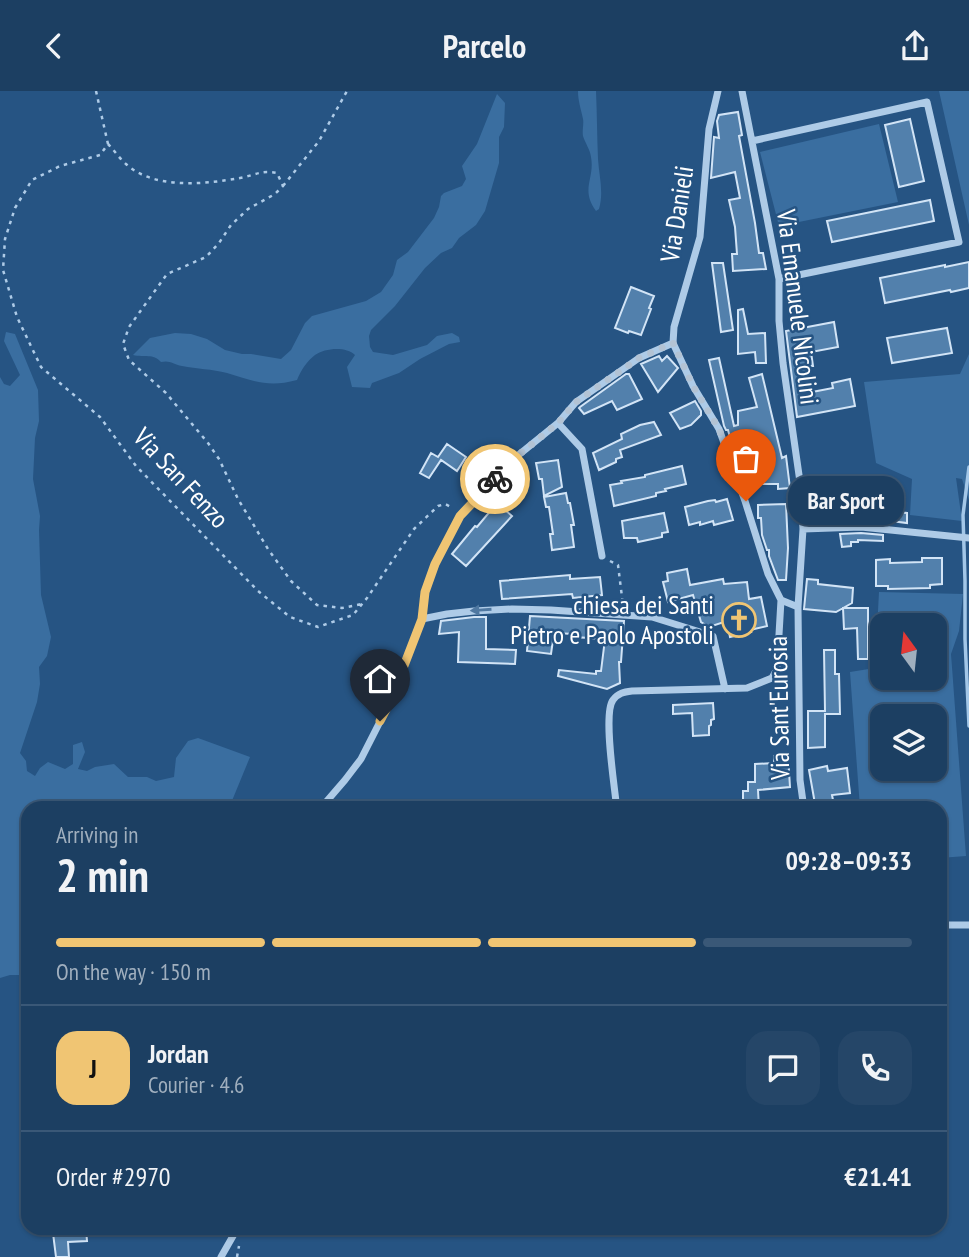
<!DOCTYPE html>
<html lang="en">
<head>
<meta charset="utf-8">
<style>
	:root { --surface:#1c3f62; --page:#254668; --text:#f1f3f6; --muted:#a0afbe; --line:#3a5877; --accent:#f0c573 }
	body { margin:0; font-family:"PT Sans Narrow",sans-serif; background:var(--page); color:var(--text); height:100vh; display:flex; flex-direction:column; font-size:26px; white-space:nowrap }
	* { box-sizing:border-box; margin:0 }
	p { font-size:23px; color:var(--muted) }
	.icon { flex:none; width:38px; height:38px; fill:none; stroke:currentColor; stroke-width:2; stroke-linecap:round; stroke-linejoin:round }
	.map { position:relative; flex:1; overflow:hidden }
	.panel { position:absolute; left:21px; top:710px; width:926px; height:434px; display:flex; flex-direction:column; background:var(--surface); border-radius:21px; box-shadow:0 2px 5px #0004,0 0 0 2px var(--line) }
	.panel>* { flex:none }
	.needle { width:46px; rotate:345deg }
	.tools { position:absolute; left:870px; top:522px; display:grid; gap:14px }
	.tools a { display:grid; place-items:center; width:77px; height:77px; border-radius:14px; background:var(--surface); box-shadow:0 2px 5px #0004,0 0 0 2px var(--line); font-size:35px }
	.pin { position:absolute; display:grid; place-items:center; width:60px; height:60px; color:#fff; margin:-72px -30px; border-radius:50% 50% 50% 0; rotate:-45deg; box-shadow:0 0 7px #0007 }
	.pin .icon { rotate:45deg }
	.courier { position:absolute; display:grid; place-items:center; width:70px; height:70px; margin:-35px; border:5px solid #f0c573; border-radius:50%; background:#fff; color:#222; box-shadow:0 2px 9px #0007 }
	.bubble { position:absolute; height:49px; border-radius:21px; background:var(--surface); box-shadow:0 2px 5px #0004,0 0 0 2px var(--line); font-size:23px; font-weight:600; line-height:49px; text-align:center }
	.overview em { font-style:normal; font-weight:600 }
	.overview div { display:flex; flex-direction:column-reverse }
	.overview { display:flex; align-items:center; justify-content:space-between; height:119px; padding:0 35px }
	h1 { font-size:46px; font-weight:600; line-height:52px }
	.bar { display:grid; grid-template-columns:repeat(4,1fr); gap:10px 7px; align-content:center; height:84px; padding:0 35px }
	.bar i { height:9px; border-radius:5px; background:var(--line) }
	.bar .on { background:var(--accent) }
	.bar p { grid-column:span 4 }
	.line { display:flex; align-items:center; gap:18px; padding:0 35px; border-top:2px solid var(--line) }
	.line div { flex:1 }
	.round { display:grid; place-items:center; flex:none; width:74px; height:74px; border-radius:21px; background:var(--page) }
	header { display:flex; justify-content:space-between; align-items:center; height:91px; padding:0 35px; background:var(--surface); font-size:32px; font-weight:600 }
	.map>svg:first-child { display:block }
	.green { fill:#3a6ea0; fill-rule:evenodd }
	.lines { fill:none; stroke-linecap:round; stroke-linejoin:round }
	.stream { stroke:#a3c7e8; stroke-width:3.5 }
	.building { fill:#5280ac; stroke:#d2e4f6; stroke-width:2 }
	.path { stroke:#aecbe7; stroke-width:2.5; stroke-dasharray:3.5 5; stroke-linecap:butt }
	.minor { stroke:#aecbe7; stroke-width:7 }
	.oneway { fill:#4f78a1 }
	.done { stroke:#b3c3d4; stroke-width:7; stroke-dasharray:0 12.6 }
	.route { stroke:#f0c573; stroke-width:9 }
	.labels { text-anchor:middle; stroke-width:5; stroke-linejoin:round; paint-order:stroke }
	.street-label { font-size:26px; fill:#fff; stroke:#265483 }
	.poi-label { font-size:26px; fill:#fff; stroke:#265483; text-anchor:end }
</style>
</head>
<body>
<header><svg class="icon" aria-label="back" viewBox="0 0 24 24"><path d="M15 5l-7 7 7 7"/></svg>Parcelo<svg class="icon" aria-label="share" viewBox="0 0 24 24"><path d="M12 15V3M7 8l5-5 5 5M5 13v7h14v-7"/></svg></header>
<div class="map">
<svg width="969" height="1166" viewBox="0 0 969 1166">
	<rect width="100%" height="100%" fill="#265483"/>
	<!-- green -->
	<path class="green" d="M 578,0 L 596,0 C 597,23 597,45 598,68 C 599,85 604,101 599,118 L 596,120 C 580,98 595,88 591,66 C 590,58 585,52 583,45 C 582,39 584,33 583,28 C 581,18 578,10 578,0 Z
		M 939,0 L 969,0 L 969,134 Z
		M 497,3 L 505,12 L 504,36 L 499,46 L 499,72 L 485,120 L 476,134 L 459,147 L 452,157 L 441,162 L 425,177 L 395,215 L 371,239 L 369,245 L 370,256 L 373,261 L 393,264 L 427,254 L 437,245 L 452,242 L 459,246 L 460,251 L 449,253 L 420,268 L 399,282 L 372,292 L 370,297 L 352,296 L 347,276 L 355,264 C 346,255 325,257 315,264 C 307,270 301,279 297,289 C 268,297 254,290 227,282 C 212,278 197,278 182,275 C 173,273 170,269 161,271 C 153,262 145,267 133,264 L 150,247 L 175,242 L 191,243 L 207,248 L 225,259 L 242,263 L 251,263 L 281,268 L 291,259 L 305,232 L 312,225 L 366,210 L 381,201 L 393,184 L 397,169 L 408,161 L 434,127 L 439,116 L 441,105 L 444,102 L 462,95 L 466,88 L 462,75 L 477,53 Z
		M 879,33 L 898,111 L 779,135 L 760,61 Z
		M 6,241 L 15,243 L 38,299 L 39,330 L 35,347 L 33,388 L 40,425 L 39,439 L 41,504 L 51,546 L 47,565 L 39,576 L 40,593 L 37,611 L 20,662 L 26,670 L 27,680 L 35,685 L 40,677 L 48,671 L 65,678 L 73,673 L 73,654 L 82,651 L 85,661 L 78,678 L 87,680 L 95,676 L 114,673 L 128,686 L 147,686 L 156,690 L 174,686 L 176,667 L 188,650 L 198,647 L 250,666 L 229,717 L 28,718 L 28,871 L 19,884 L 10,884 L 0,887 L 0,286 L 4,293 L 10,295 L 20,284 L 4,250 Z
		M 969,263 L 969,423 L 969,409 L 962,388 L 956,387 L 962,430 L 910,424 L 912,388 L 876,372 L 864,291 L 960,283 Z
		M 879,501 L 963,503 L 959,540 L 951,563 L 966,765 L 940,767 L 940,718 L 860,717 L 850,581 L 875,577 ZM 882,534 L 934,534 L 934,586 L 882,586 ZM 882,625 L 934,625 L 934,677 L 882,677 Z"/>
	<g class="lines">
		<!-- stream -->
		<path class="stream" d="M 969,376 L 963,424 L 965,490 L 965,548 L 969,635"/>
	</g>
	<!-- building -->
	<path class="building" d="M 738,21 L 742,44 L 739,45 L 755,132 L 759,162 L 763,162 L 766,178 L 733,180 L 732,163 L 737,163 L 735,136 L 729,109 L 740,107 L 735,81 L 711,87 L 714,46 L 719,47 L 717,30 L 719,24 Z
		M 910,28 L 924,90 L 899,96 L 885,34 Z
		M 930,109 L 934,130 L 832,151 L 827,130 Z
		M 969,171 L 969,197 L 951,201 L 950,199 L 885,212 L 880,187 L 945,174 L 945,176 Z
		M 712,172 L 723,172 L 733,239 L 721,241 Z
		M 631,196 L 654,205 L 649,217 L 651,218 L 641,244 L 629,240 L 628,242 L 615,237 Z
		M 743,218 L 748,243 L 765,242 L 766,272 L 756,272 L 755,261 L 738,263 L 738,219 Z
		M 834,231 L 838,256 L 811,261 L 813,275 L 809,275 L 812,301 L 833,297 L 832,292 L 850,288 L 855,315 L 797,326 L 786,240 Z
		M 947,237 L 952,262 L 892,272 L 887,247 Z
		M 659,265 L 662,270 L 667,265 L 678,277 L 658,301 L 641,273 Z
		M 719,267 L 734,335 L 738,334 L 738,320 L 757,316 L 749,287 L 762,283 L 782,367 L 786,365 L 790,397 L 778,398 L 778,393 L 762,393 L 758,378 L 742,381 L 739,364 L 735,365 L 728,339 L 726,339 L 724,335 L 709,269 Z
		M 626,283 L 629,283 L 642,308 L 617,319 L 612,310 L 584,323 L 579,317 L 580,316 Z
		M 695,310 L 701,320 L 701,324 L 691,334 L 680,338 L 670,322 Z
		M 654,331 L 661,344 L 620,359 L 622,366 L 616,368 L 616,371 L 599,379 L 593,362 L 622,348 L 621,343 L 640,334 Z
		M 447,353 L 466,366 L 457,380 L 441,369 L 429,387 L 420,382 L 431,362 L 438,366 Z
		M 558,369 L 562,396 L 544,405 L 542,388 L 539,388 L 536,372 Z
		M 682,375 L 686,393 L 665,398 L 666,400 L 656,402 L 656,405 L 614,415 L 610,394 L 622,392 L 621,390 L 645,386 L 645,384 Z
		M 869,385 L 871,399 L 886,399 L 886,401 L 897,401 L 897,421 L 907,422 L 907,432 L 883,429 L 883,432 L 861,430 L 832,430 L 829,402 L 832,402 L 832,388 Z
		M 566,402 L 568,412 L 570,412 L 574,434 L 571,434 L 574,456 L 552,459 L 550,443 L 553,443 L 549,416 L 546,416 L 544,406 Z
		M 727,408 L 733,429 L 714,434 L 713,430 L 700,434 L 700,431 L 689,434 L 685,416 L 708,410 L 715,409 L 716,411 Z
		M 497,412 L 512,425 L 466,475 L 452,463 L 475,435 L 477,436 Z
		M 786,413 L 788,457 L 786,489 L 778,489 L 769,465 L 769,459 L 767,459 L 762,444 L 761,427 L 758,427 L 758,414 Z
		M 664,422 L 668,441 L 662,442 L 662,446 L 638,451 L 637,447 L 624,447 L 622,430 Z
		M 861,442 L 883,444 L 883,450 L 858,449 L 858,451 L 851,451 L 851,455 L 842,456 L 840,443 Z
		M 922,467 L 942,467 L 942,493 L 930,494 L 930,497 L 888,498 L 888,495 L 876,495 L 876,469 L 890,468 L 890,472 L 922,471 Z
		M 687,478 L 690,494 L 723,488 L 724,493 L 747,491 L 749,508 L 761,506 L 767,535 L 750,539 L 751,541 L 730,546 L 727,530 L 709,536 L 701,531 L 693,504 L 668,511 L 663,491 L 668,490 L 667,482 Z
		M 570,484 L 570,488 L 600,486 L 602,504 L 573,507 L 572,503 L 502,508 L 500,490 Z
		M 807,488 L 818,489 L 818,493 L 853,497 L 852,512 L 836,521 L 804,518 Z
		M 843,517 L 868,517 L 868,568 L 858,568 L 857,537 L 844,538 Z
		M 530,525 L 624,530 L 621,571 L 619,571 L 620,592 L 607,598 L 558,585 L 559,579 L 596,583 L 596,580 L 601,580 L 605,548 L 574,546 L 574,543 L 554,542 L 551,563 L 527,560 Z
		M 474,526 L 486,526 L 486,558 L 516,559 L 515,573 L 458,571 L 459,541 L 439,543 L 441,530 Z
		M 824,559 L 835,559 L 835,583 L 839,583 L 840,623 L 825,623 L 825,656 L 808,657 L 808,620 L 825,620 Z
		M 713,612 L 714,628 L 711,629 L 711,634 L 709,635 L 709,644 L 693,645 L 692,622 L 673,623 L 673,614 Z
		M 788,664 L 790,696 L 758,699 L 759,718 L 743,718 L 743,700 L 748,700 L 748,691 L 755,691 L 755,673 L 774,672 L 774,665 Z
		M 827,675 L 828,680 L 847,677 L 850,702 L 832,704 L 833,709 L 815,713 L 809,679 Z
		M 63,1138 L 86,1138 L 87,1150 L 68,1151 L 69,1166 L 56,1166 L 53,1142 L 63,1140 Z"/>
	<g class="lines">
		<!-- path -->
		<path class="path" d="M 96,0 L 108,53 L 100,64 L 60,75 L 32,89 L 15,117 L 5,148 L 3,179 L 17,226 L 41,276 L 100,326 L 136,375 L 258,500 L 290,526 L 318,536 L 353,524 L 367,507 L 414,438 L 438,415 L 445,413 L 453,417
			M 108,53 C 114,59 119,67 126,73 C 154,99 206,93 240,87 C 256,84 260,79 277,82 L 283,95 L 275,103 L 248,118 L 231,134 L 219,152 L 206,166 L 167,183 L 129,236 L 123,253 L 129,269 L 166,302 L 208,352 L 219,368 L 238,408 L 268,458 L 291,490 L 317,514 L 342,517 L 362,513
			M 283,95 L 319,50 L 347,0
			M 610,470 L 618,474 L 623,514
			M 237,1166 L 239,1155"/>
		<!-- minor -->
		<path class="minor" d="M 718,0 L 709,38 L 700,146 L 674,236 L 673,252 L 693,295 L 719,338 L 745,410 L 768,483 L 781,509 L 798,516
			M 742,0 L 779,188 L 779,230 L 783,272 L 800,391 L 803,438 L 798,516 L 800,689 L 804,718
			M 752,50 L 927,11 L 959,151 L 779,188
			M 558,332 L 582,358 L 602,465
			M 803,438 L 861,436 L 969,447
			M 422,528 L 447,523 L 474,520 L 512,518 L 551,519 L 652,526 L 713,545 L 725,598
			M 616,711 C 614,691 603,622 613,609 C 618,602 624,601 632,600 L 747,597 L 772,587 L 777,578 L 781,509
			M 320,718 L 345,689 L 361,668 L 390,611 L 422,528 L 425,501 L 435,473 L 460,425 L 516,366 L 558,332 L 576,311 L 639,267 L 673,252
			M 940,834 L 969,834
			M 221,1166 L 237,1138"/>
	</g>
	<!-- one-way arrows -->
	<defs><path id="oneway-solid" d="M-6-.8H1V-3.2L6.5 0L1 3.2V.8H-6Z" transform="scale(1.75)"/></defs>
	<use class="oneway" href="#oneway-solid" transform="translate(481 519) rotate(176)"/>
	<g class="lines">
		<!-- done -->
		<path class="done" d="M 495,388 L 516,366 L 558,332 L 576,311 L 639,267 L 673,252 L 693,295 L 719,338 L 746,410"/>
		<!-- route -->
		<path class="route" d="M 380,630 L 390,611 L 422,528 L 425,501 L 435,473 L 460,425 L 495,388"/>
	</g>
	<!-- icons -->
	<defs>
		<g id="church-ring" transform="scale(1.75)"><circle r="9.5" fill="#265483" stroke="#f0c573" stroke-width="1.5"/><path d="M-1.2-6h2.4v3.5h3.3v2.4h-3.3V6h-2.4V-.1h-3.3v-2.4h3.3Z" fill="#f0c573"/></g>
	</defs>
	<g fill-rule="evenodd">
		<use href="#church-ring" x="739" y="529"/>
	</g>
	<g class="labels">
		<!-- street labels -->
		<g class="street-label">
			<text transform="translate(677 123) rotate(-81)" y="9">Via Danieli</text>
			<text transform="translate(798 216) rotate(83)" y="9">Via Emanuele Nicolini</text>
			<text transform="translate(181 387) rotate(47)" y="9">Via San Fenzo</text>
			<text transform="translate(779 617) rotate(-91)" y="9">Via Sant'Eurosia</text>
		</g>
		<!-- poi labels -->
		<g class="poi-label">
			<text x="714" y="523">chiesa dei Santi<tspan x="714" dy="30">Pietro e Paolo Apostoli</tspan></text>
		</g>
	</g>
</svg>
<div class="tools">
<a><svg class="needle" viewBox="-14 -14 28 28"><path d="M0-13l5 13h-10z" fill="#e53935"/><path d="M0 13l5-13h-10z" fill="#a0afbe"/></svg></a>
<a><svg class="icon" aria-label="layers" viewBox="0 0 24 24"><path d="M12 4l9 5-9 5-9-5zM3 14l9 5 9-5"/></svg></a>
</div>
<div class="pin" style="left:746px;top:410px;background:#ea580c"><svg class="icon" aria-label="bag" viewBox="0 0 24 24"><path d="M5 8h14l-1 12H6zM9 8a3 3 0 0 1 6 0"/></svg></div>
<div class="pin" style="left:380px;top:630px;background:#1f2937"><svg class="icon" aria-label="home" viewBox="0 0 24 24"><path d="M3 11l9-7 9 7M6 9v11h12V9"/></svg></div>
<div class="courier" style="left:495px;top:388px"><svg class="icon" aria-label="bike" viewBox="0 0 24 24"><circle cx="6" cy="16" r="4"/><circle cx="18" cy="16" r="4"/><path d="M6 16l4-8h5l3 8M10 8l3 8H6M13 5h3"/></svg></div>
<div class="bubble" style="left:788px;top:385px;width:116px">Bar Sport</div>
<section class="panel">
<div class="overview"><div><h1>2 min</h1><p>Arriving in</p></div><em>09:28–09:33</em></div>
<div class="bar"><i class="on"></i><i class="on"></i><i class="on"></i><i></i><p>On the way · 150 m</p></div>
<div class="line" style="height:126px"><b class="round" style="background:var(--accent);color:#111">J</b><div><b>Jordan</b><p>Courier · 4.6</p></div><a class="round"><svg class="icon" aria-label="chat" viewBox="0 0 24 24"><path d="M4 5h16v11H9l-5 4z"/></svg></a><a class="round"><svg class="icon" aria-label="phone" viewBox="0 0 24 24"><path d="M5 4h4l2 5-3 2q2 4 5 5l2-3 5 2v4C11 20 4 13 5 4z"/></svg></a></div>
<div class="line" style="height:91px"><div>Order #2970</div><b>€21.41</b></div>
</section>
</div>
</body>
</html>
